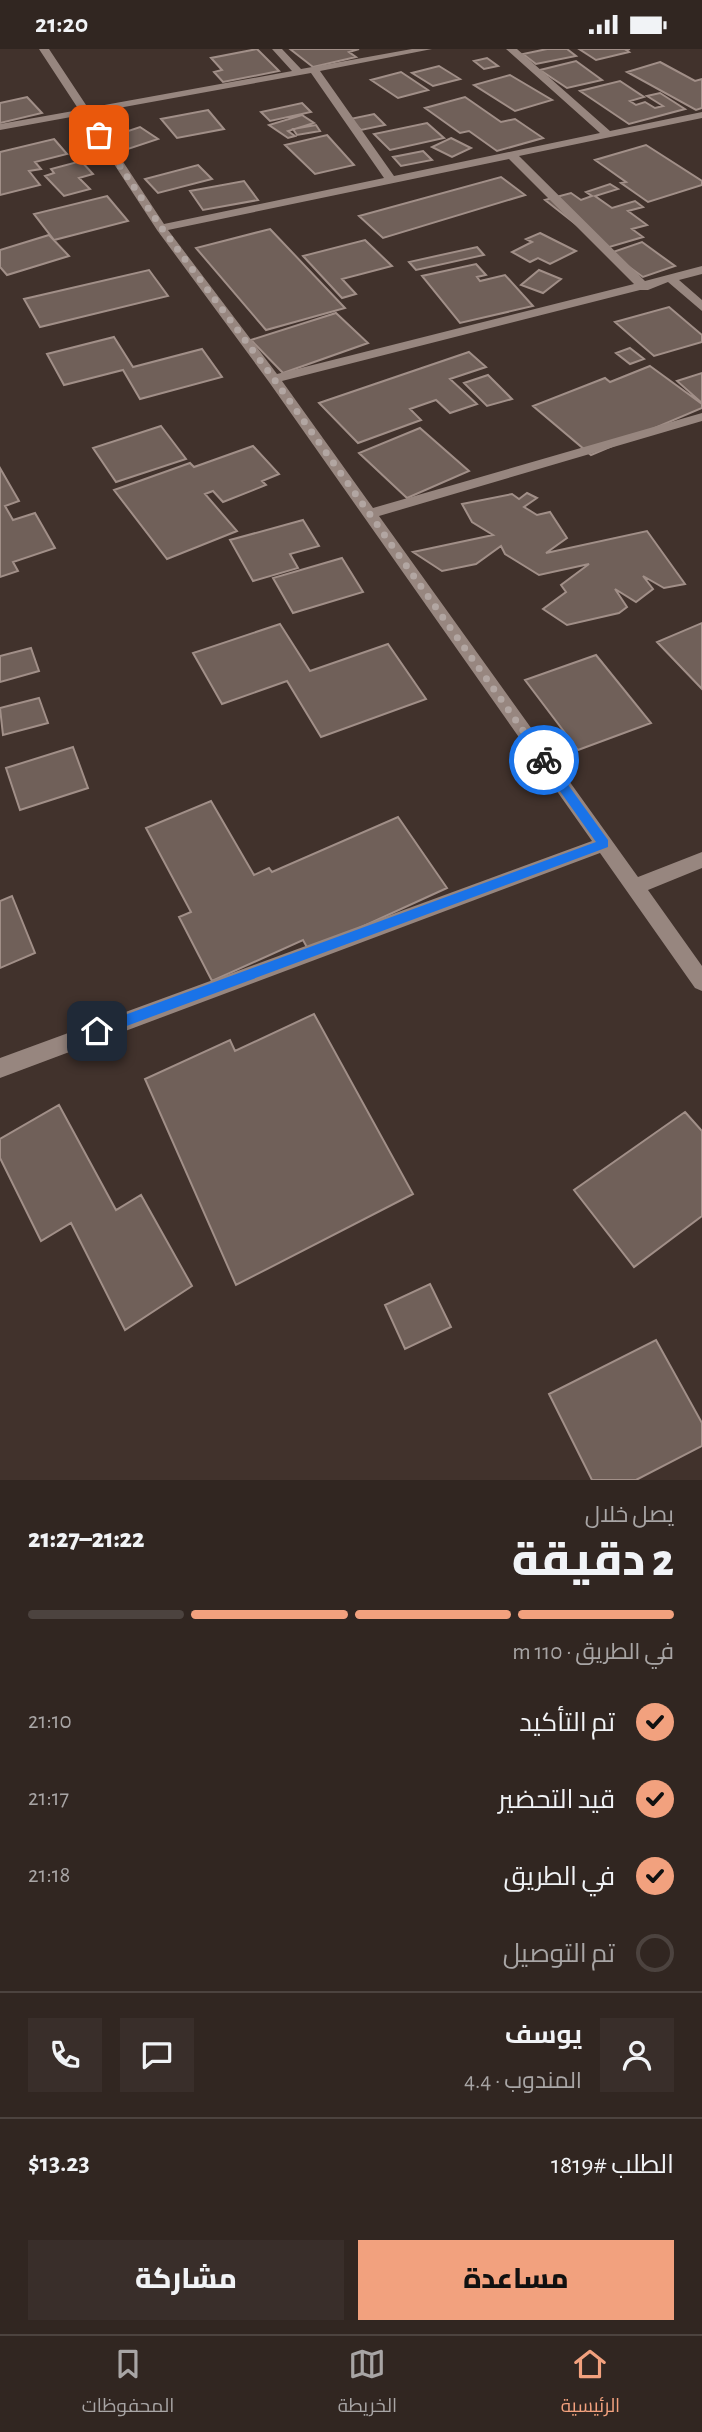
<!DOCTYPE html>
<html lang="ar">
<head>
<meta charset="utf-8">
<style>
	:root { --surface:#312621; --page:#392e2a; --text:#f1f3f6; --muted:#a8a5a5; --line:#4c433f; --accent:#f2a17e }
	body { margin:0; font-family:"Alegreya Sans",Cairo,sans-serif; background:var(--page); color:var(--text); direction:rtl; height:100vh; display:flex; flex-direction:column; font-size:26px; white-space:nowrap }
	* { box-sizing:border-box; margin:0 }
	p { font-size:23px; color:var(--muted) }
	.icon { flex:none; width:38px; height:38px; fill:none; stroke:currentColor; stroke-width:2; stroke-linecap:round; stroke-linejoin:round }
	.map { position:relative; height:1431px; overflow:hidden; direction:ltr }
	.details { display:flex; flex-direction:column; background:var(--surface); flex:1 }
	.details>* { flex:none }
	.pin { position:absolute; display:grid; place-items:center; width:60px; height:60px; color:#fff; margin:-30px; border-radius:14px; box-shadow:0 4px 10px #0006 }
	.courier { position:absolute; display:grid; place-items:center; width:70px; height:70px; margin:-35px; border:5px solid #1a73e8; border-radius:50%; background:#fff; color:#222; box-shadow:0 2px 9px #0007 }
	.overview em { font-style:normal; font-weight:800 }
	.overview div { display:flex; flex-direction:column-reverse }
	.overview { display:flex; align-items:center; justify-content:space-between; height:119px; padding:0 28px }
	h1 { font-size:46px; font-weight:800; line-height:52px }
	.bar { display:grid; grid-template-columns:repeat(4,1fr); gap:10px 7px; align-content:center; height:84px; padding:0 28px }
	.bar i { height:9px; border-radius:5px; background:var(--line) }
	.bar .current { background:var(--accent) }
	.bar p { grid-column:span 4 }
	.line { display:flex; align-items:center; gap:18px; padding:0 28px; border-top:2px solid var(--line) }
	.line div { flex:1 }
	.round { display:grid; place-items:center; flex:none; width:74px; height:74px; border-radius:0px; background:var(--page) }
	ol { padding:0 28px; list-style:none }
	li { display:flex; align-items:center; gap:21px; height:77px }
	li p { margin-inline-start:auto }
	li .icon { padding:7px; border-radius:50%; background:var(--accent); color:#111; stroke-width:4 }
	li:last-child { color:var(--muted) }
	li i { width:38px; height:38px; border:4px solid var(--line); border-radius:50% }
	.action { display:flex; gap:14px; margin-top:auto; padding:14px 28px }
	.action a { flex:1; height:80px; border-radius:0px; background:var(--accent); color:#111; font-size:28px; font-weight:800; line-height:80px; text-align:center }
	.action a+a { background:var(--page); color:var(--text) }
	.status { display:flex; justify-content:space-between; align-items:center; height:49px; padding:0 35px; background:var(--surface); direction:ltr }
	.status svg { height:19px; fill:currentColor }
	.tab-bar { display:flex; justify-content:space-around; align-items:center; height:98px; border-top:2px solid var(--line); background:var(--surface); font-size:19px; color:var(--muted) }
	.tab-bar a { display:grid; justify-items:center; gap:4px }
	.tab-bar .current { color:var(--accent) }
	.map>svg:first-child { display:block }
	.building { fill:#706059; stroke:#a18f88; stroke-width:2 }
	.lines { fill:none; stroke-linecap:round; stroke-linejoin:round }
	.minor { fill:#97867f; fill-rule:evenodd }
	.route { fill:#1a73e8 }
	.done { stroke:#b2a6a2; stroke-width:7; stroke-dasharray:0 12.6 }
</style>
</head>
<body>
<div class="status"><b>21:20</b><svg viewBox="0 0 49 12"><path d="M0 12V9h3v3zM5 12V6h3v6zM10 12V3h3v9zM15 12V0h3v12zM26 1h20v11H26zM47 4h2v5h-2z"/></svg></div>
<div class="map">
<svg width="702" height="1431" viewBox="0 0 702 1431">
	<rect width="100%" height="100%" fill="#41322c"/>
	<!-- building -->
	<path class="building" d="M 257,0 L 279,22 L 223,33 L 214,23 L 222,21 L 211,9 Z
		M 290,0 L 359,0 L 349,3 L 356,8 L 313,18 Z
		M 547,0 L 567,0 L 576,7 L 536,15 L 523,5 Z
		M 579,0 L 630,0 L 626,1 L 629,3 L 596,11 Z
		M 487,9 L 498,17 L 484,20 L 474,12 Z
		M 576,12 L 602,31 L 567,39 L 540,21 Z
		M 660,13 L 695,32 L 702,30 L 702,59 L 696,61 L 627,23 Z
		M 439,17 L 460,30 L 433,37 L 412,24 Z
		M 401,23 L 428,41 L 398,49 L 371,31 Z
		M 510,26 L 552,51 L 515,62 L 474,36 Z
		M 620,32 L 644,48 L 630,52 L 636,56 L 645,53 L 655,59 L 663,57 L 647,47 L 660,44 L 685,60 L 629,75 L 580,42 Z
		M 27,48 L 42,64 L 0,74 L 0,54 Z
		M 465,48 L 501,73 L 515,70 L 543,89 L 497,102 L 469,82 L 460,84 L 425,59 Z
		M 302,54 L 311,63 L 270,72 L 261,63 Z
		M 208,61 L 224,80 L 177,89 L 161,70 Z
		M 374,65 L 385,76 L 361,81 L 350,70 Z
		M 302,66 L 314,74 L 288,82 L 295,87 L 288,89 L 269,76 Z
		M 427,74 L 444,89 L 390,101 L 374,85 Z
		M 316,76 L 320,82 L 297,86 L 293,80 Z
		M 140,78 L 158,90 L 128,100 L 110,88 Z
		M 327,86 L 354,116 L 315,125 L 285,96 Z
		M 451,89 L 471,99 L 452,108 L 432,98 Z
		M 54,90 L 67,105 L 35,113 L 41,120 L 29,122 L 40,136 L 0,146 L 0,103 Z
		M 646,96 L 702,132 L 702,136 L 648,153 L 621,134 L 626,133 L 595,111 Z
		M 423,102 L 432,111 L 401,117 L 393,108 Z
		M 81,112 L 93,125 L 79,129 L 90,140 L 64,147 L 45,127 L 54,124 L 51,120 Z
		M 198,116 L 212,130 L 158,144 L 145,130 Z
		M 501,128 L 525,146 L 383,189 L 359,167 Z
		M 244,132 L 258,151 L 203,161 L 190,142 Z
		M 610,135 L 618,140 L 595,147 L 612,159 L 635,152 L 643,158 L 628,162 L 647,176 L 632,180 L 643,188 L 606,199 L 545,151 L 571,144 L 581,151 L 592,147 L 586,143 Z
		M 107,147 L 128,172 L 54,191 L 34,165 Z
		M 270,180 L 345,259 L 266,281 L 196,199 Z
		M 540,184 L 576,202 L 550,215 L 538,209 L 530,213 L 512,203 L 532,193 L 526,190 Z
		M 49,186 L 69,207 L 7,226 L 0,218 L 0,201 Z
		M 365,191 L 392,217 L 342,230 L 356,245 L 342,249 L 303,207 Z
		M 642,193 L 675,217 L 643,228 L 610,204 Z
		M 477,198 L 484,206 L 416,221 L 409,213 Z
		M 476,215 L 486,226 L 477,228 L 480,232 L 505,226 L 533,257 L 460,274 L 422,227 Z
		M 149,221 L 168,247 L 40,278 L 24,250 Z
		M 539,221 L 561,230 L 543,244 L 521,236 Z
		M 669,258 L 702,286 L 702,293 L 654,307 L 615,273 Z
		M 336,264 L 368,294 L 283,324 L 251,291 Z
		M 114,288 L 133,318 L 202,300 L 222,328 L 140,350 L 123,321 L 64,336 L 47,305 Z
		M 630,299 L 644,310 L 630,315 L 616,304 Z
		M 469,303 L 486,318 L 450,330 L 477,355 L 450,364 L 436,351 L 410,360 L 421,371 L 358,394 L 319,354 Z
		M 650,317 L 702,355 L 702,359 L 591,406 L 533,357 L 605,329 L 610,333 Z
		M 702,324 L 702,354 L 677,332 Z
		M 488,326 L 512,350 L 487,357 L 464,334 Z
		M 161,377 L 186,410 L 116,433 L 93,399 Z
		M 420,379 L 469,422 L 407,449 L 359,404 Z
		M 253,397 L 279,425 L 262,432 L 266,436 L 223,453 L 213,442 L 205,445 L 237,482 L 167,510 L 114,441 L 190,414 L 194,418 Z
		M 0,419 L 19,452 L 5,457 L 13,471 L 35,464 L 55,499 L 13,513 L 18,522 L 0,528 Z
		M 527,444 L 537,449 L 524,458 L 537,466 L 550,463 L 567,489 L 546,504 L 647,482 L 685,535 L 664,539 L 643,527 L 653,540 L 636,553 L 615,540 L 627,558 L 619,564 L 567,576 L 543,560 L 566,543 L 561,536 L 589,515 L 539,526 L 505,505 L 501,497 L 476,515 L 442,522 L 413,503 L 493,486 L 472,473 L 462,455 L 512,445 L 519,450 Z
		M 303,471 L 319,497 L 290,505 L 298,519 L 253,532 L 230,491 Z
		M 342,509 L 363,543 L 293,564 L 273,529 Z
		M 702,574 L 702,640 L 657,593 Z
		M 280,575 L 310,622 L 388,595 L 426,650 L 321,688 L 287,632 L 222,655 L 193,604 Z
		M 31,599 L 39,622 L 0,633 L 0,607 Z
		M 596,606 L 651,674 L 578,701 L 525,631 Z
		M 39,649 L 48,674 L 3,686 L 0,659 Z
		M 73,698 L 88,739 L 20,761 L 6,719 Z
		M 211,752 L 254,826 L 269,819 L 272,823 L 398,768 L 447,839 L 309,902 L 303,891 L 212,932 L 179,868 L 191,863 L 146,779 Z
		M 12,847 L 35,904 L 0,919 L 0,852 Z
		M 314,965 L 413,1145 L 236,1236 L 145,1030 L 230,991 L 235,1002 Z
		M 59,1056 L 116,1161 L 141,1146 L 192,1237 L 125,1281 L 71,1174 L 41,1192 L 0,1109 L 0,1090 Z
		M 685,1063 L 702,1082 L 702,1167 L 634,1218 L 574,1141 Z
		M 430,1235 L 451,1278 L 405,1300 L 385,1256 Z
		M 656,1291 L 702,1374 L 702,1397 L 636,1431 L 592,1431 L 549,1345 Z"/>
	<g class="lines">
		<!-- minor -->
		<path class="minor" d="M 39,0 L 49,0 L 88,59 L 292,22 L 272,0 L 282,0 L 301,20 L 412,0 L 432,0 L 320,22 L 394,127 L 600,84 L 506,0 L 517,0 L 610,82 L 702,63 L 702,69 L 519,107 L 645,232 L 702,217 L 702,225 L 679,231 L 702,251 L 702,262 L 668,233 L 648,241 L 640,241 L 282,332 L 373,459 L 702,364 L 702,372 L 379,467 L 638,828 L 702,803 L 702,819 L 648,841 L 702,917 L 702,942 L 695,939 L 600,804 L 0,1029 L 0,1009 L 592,792 L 269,333 L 157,181 L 82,66 L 0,81 L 0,75 L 79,61 ZM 311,24 L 384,129 L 164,175 L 91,64 ZM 509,110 L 634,235 L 277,325 L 168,181 Z"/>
	</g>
	<!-- route -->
	<path class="route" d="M 544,706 L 548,708 L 608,791 L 608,798 L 97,988 L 92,987 L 92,978 L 596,793 L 540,714 L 540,708 Z"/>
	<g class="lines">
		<!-- done -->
		<path class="done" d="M 99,86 L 161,178 L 274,330 L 544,711"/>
	</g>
</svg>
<div class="pin" style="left:99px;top:86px;background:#ea580c"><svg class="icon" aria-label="bag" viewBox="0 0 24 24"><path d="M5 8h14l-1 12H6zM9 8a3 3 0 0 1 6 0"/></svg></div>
<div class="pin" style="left:97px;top:982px;background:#1f2937"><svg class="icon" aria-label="home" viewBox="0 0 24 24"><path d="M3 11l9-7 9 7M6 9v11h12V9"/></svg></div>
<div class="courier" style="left:544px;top:711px"><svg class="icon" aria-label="bike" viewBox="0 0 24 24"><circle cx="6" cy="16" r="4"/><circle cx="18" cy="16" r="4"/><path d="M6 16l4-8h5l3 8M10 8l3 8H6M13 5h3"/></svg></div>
</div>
<section class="details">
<div class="overview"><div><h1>2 دقيقة</h1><p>يصل خلال</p></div><em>21:22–21:27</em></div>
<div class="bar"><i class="current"></i><i class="current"></i><i class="current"></i><i></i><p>في الطريق · 110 m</p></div>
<ol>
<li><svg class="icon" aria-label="check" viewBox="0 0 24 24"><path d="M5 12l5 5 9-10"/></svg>تم التأكيد<p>21:10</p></li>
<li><svg class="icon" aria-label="check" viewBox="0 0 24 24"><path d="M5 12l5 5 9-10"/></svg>قيد التحضير<p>21:17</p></li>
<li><svg class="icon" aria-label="check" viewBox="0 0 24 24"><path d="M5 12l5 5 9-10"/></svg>في الطريق<p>21:18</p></li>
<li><i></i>تم التوصيل</li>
</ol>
<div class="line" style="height:126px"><a class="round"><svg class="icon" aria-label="person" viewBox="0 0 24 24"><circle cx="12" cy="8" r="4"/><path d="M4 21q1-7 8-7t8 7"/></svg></a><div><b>يوسف</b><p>المندوب · 4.4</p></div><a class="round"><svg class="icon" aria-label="chat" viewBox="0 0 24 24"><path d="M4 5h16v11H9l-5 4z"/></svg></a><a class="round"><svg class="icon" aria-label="phone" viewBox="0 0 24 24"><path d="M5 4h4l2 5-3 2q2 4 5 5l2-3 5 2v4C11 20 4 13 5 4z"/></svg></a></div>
<div class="line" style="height:91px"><div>الطلب #1819</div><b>$13.23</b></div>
<div class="action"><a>مساعدة</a><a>مشاركة</a></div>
</section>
<nav class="tab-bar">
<a class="current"><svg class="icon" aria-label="home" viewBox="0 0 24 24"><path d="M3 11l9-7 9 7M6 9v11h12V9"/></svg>الرئيسية</a>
<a><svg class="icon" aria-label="map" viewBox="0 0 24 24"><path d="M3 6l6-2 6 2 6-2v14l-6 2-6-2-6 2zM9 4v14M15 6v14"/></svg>الخريطة</a>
<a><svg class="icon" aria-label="saved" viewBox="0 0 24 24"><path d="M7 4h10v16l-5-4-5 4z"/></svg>المحفوظات</a>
</nav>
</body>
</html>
